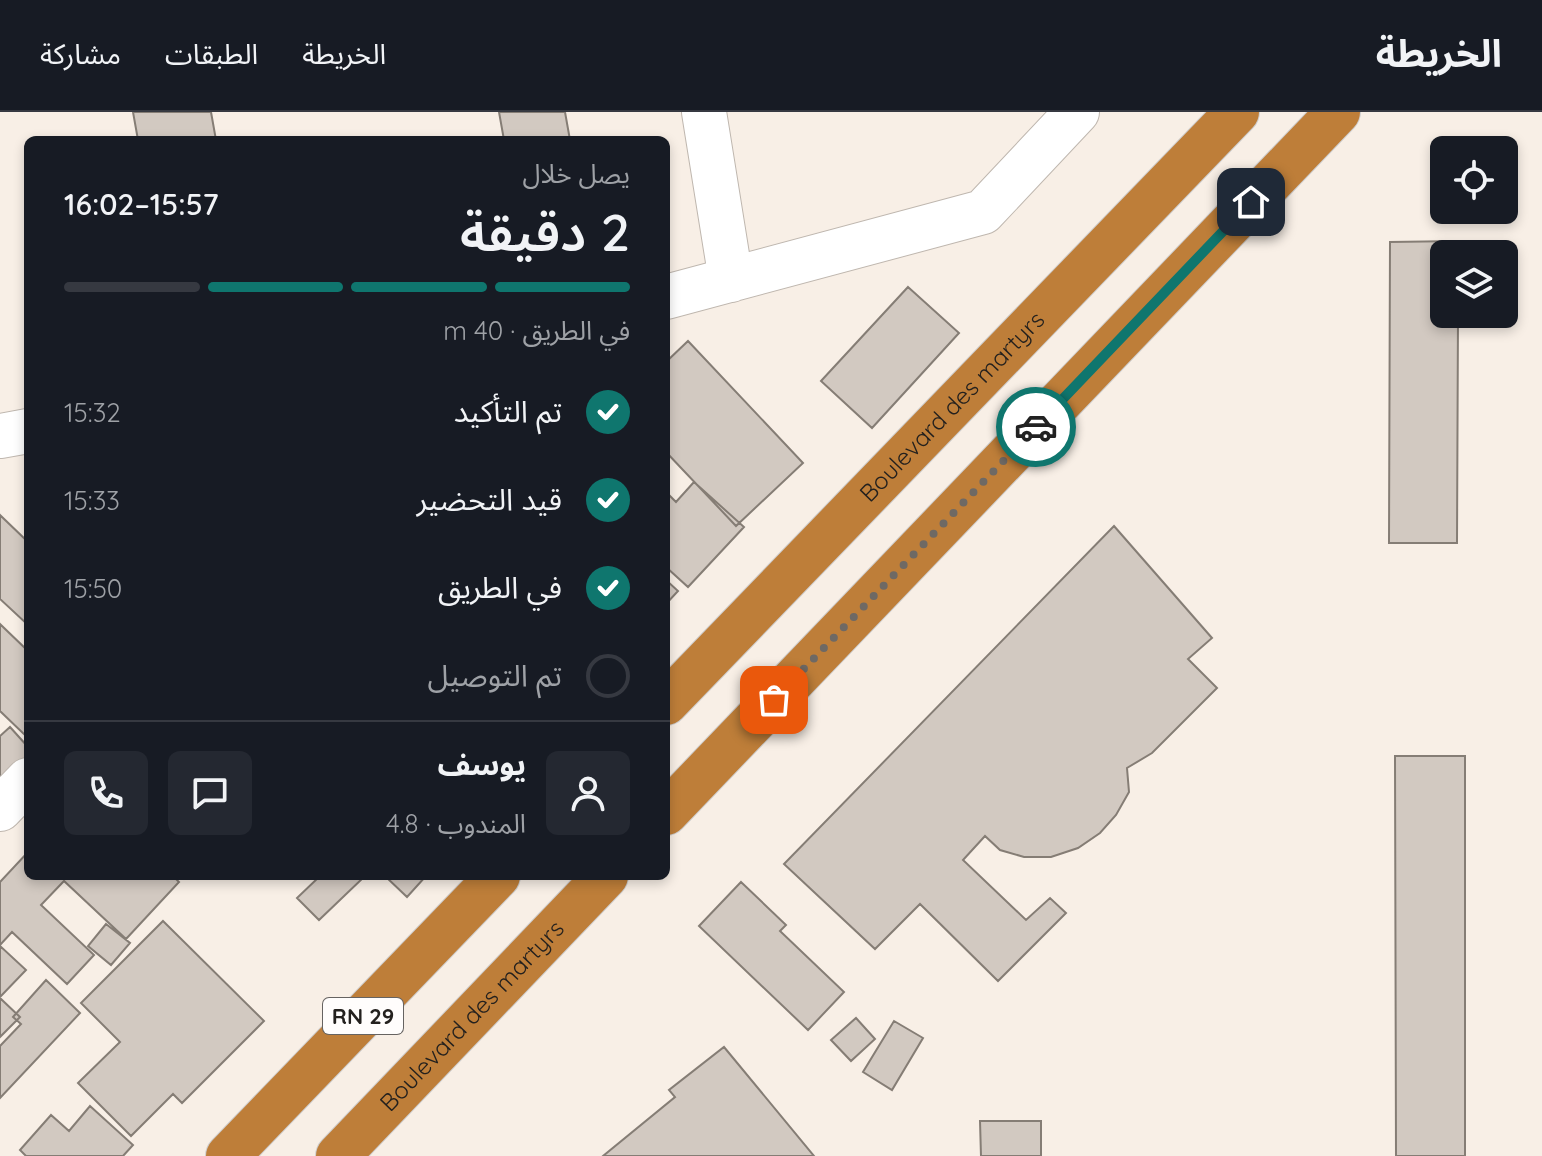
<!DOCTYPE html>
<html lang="ar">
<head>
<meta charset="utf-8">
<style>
	:root { --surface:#171b24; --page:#242831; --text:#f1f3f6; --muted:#9ea1a6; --line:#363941; --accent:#0f766e }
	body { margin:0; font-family:Quicksand,"Noto Sans Arabic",sans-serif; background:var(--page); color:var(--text); direction:rtl; height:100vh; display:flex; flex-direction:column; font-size:30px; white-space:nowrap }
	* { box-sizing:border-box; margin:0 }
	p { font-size:26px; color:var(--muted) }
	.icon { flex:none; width:44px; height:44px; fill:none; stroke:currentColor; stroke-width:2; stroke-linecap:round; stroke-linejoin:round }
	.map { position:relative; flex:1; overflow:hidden; direction:ltr }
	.details { position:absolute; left:24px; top:24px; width:646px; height:744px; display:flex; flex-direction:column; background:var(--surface); border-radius:12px; box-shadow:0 4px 12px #0003; direction:rtl }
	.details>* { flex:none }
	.fabs { position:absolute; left:1430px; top:24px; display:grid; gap:16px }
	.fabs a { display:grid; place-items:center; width:88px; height:88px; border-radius:12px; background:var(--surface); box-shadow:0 4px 12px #0003; font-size:40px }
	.pin { position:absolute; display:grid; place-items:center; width:68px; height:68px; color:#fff; margin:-34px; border-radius:16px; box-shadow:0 4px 12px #0006 }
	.courier { position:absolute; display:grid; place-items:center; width:80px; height:80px; margin:-40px; border:6px solid #0f766e; border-radius:50%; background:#fff; color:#222; box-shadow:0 2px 10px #0007 }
	.head em { font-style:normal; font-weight:600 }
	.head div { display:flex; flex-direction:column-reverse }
	.head { display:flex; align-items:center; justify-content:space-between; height:136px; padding:0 40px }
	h1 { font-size:52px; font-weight:600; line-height:60px }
	.bar { display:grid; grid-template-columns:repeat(4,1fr); gap:12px 8px; align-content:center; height:96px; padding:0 40px }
	.bar i { height:10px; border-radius:6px; background:var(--line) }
	.bar .active { background:var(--accent) }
	.bar p { grid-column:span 4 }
	.line { display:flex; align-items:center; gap:20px; padding:0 40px; border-top:2px solid var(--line) }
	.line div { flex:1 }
	.round { display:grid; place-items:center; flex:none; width:84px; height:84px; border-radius:12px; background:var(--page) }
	ol { padding:0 40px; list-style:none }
	li { display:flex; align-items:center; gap:24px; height:88px }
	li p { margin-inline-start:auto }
	li .icon { padding:8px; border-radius:50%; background:var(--accent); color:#fff; stroke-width:4 }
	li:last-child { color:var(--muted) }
	li i { width:44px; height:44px; border:4px solid var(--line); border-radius:50% }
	header { display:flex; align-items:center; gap:48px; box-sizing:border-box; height:112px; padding:0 40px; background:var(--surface); border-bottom:2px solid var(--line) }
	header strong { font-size:38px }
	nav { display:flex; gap:44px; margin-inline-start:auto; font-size:28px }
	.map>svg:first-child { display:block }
	.building { fill:#d2c9c1; stroke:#857d75; stroke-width:2 }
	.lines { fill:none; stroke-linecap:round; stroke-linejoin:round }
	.street-casing { stroke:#bfb7af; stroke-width:46 }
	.highway-casing { stroke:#cfcece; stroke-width:46 }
	.street { stroke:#fff; stroke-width:44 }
	.highway { stroke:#be7e39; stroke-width:44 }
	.done { stroke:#6e6964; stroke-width:8; stroke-dasharray:0 14.4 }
	.route { stroke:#0f766e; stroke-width:10 }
	.labels { text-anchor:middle; stroke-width:6; stroke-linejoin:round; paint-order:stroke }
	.shield { fill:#fffdfc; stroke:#666361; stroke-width:2 }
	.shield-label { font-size:22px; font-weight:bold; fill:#24211e }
	.street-label { font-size:24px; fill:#24211e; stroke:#fffdfc }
</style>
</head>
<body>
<header>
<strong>الخريطة</strong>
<nav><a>الخريطة</a><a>الطبقات</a><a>مشاركة</a></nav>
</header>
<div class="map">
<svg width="1542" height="1044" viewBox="0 0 1542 1044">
	<rect width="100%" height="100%" fill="#f8efe6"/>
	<!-- building -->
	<path class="building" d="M 133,0 L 211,0 L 216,28 L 138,28 Z
		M 499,0 L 565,0 L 570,28 L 504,28 Z
		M 1458,129 L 1458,142 L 1444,142 L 1444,202 L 1458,202 L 1457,431 L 1389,431 L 1390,130 Z
		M 908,175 L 959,221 L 872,316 L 821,269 Z
		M 688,229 L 803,351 L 736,414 L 666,340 L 666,250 Z
		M 694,370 L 744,415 L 688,475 L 666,455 L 666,380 L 676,390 Z
		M 0,403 L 28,430 L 28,513 L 0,487 Z
		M 1114,414 L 1212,526 L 1188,547 L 1217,576 L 1152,641 L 1127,656 L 1129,680 L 1116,703 L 1100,721 L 1078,736 L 1051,745 L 1024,745 L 1000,738 L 985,724 L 963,748 L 1026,808 L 1050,786 L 1066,801 L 998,869 L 920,792 L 875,837 L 784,752 Z
		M 666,468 L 678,479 L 666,492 Z
		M 0,512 L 28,539 L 28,626 L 0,599 Z
		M 10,615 L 28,635 L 28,653 L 0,669 L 0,624 Z
		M 1395,644 L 1465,644 L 1465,1044 L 1396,1044 Z
		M 28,740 L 28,764 L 173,764 L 179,770 L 126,827 L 64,769 L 41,793 L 94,843 L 67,872 L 12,820 L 0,833 L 0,770 Z
		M 320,764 L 365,764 L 319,808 L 297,786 Z
		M 385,764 L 426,764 L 407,785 Z
		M 741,770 L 786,813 L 780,819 L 844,880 L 808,918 L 699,814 Z
		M 163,809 L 264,909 L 182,991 L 173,982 L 131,1024 L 78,971 L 120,930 L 81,891 Z
		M 106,812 L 130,831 L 111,853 L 88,834 Z
		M 0,834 L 26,858 L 0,885 Z
		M 46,868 L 80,901 L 0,986 L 0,934 L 21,912 L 13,905 Z
		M 0,886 L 20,905 L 0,925 Z
		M 856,906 L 875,927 L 851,949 L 831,928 Z
		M 894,909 L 923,926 L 892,978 L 863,960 Z
		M 724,935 L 814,1044 L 603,1044 L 675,985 L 669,978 Z
		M 90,994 L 133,1033 L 123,1044 L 26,1044 L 20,1038 L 51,1003 L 69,1019 Z
		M 980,1009 L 1041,1009 L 1041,1044 L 981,1044 Z"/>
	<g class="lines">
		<!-- street casing -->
		<g class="street-casing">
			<path id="street" d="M 704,0 L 731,168
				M 666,185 L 983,100 L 1077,0
				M 0,324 L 28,319
				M 0,697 L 28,668"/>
		</g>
		<!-- highway casing -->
		<g class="highway-casing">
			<g id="highway">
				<path id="s1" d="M 666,591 L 1237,0"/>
				<path d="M 666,701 L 1338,0"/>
				<path d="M 228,1044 L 498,764"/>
				<path id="s2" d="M 338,1044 L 606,764"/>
			</g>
		</g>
		<!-- street -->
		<use href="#street" class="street"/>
		<!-- highway -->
		<use href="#highway" class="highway"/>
	</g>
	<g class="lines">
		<!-- done -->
		<path class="done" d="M 774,588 L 1036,315"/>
		<!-- route -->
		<path class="route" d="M 1036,315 L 1251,90"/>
	</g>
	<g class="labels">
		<!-- shield labels -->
		<rect class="shield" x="323" y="886" width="80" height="36" rx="6"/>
		<g class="shield-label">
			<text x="363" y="912">RN 29</text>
		</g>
		<!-- street labels -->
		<g class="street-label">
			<text dy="8" stroke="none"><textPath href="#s1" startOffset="412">Boulevard des martyrs</textPath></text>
			<text dy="8" stroke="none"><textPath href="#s2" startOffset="194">Boulevard des martyrs</textPath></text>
		</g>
	</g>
</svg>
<div class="fabs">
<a><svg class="icon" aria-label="locate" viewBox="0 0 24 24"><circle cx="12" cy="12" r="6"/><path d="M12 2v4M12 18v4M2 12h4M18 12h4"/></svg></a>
<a><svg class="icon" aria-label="layers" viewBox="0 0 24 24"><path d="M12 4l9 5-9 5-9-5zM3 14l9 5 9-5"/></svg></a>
</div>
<div class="pin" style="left:774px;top:588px;background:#ea580c"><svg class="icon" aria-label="bag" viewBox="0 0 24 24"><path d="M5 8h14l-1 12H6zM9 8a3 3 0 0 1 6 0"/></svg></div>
<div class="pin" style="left:1251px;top:90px;background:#1f2937"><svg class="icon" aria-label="home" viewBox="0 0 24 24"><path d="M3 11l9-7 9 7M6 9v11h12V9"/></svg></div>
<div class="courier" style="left:1036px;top:315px"><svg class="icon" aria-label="car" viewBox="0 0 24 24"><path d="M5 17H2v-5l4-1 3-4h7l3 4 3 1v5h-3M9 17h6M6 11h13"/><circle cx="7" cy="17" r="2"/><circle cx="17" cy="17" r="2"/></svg></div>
<section class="details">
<div class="head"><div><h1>2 دقيقة</h1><p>يصل خلال</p></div><em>15:57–16:02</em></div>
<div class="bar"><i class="active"></i><i class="active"></i><i class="active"></i><i></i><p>في الطريق · 40 m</p></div>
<ol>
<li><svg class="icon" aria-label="check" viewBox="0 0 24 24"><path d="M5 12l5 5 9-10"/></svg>تم التأكيد<p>15:32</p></li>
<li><svg class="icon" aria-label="check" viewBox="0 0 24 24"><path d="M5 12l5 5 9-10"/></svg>قيد التحضير<p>15:33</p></li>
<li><svg class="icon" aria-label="check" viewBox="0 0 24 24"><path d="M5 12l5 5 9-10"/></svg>في الطريق<p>15:50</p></li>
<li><i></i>تم التوصيل</li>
</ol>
<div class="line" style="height:144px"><a class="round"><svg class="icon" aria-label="person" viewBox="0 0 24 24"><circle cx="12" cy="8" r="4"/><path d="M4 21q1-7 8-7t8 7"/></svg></a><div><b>يوسف</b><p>المندوب · 4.8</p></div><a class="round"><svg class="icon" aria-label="chat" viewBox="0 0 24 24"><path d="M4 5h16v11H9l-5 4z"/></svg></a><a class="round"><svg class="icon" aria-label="phone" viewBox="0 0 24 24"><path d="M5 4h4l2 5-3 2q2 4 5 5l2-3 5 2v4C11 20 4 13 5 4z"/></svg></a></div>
</section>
</div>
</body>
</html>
